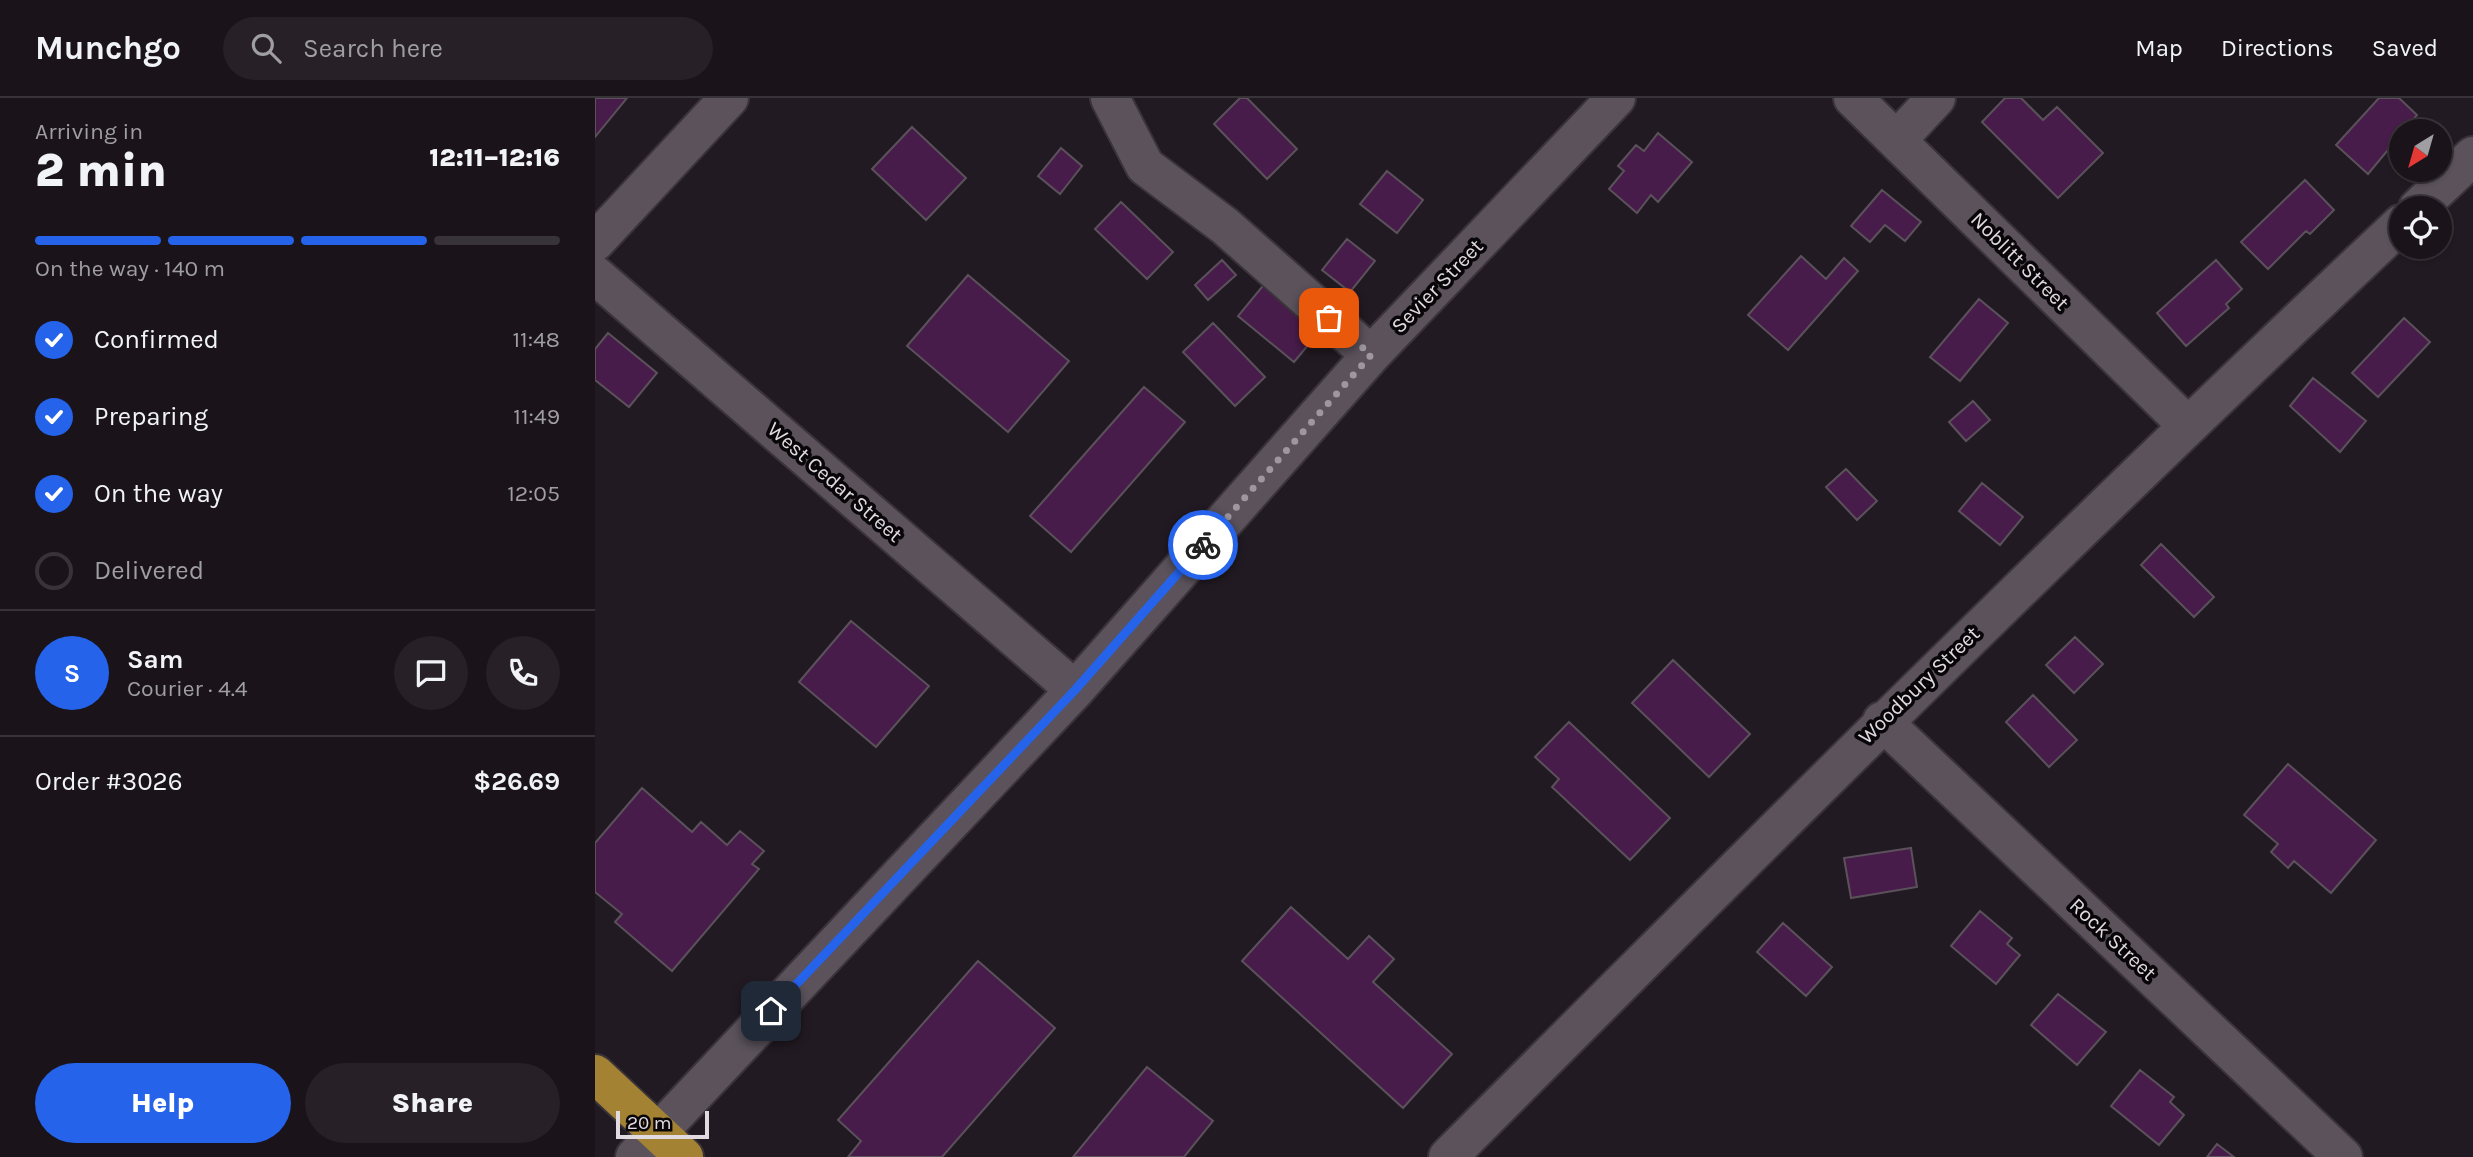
<!DOCTYPE html>
<html lang="en">
<head>
<meta charset="utf-8">
<style>
	:root { --surface:#1a141a; --page:#272127; --text:#f1f3f6; --muted:#9f9ea2; --line:#383339; --accent:#2563eb }
	body { margin:0; font-family:Karla,sans-serif; background:var(--page); color:var(--text); height:100vh; display:flex; flex-direction:column; font-size:26px; white-space:nowrap }
	* { box-sizing:border-box; margin:0 }
	p { font-size:23px; color:var(--muted) }
	.icon { flex:none; width:38px; height:38px; fill:none; stroke:currentColor; stroke-width:2; stroke-linecap:round; stroke-linejoin:round }
	.map { position:relative; flex:1; overflow:hidden }
	.details { display:flex; flex-direction:column; background:var(--surface); width:595px }
	.details>* { flex:none }
	.needle { width:46px; rotate:217deg }
	.fabs { position:absolute; left:1794px; top:21px; display:grid; gap:14px }
	.fabs a { display:grid; place-items:center; width:63px; height:63px; border-radius:50%; background:var(--surface); box-shadow:0 2px 5px #0004,0 0 0 2px var(--line); font-size:35px }
	.scale { position:absolute; left:21px; bottom:18px; width:93px; box-sizing:border-box; padding-left:7px; border:4px solid #e1dbe1; border-top:0; font-size:19px; line-height:24px; white-space:nowrap; color:#e1dbe1; -webkit-text-stroke:5px #090609; paint-order:stroke }
	.pin { position:absolute; display:grid; place-items:center; width:60px; height:60px; color:#fff; margin:-30px; border-radius:14px; box-shadow:0 4px 10px #0006 }
	.courier { position:absolute; display:grid; place-items:center; width:70px; height:70px; margin:-35px; border:5px solid #2563eb; border-radius:50%; background:#fff; color:#222; box-shadow:0 2px 9px #0007 }
	.head em { font-style:normal; font-weight:800 }
	.head div { display:flex; flex-direction:column-reverse }
	.head { display:flex; align-items:center; justify-content:space-between; height:119px; padding:0 35px }
	h1 { font-size:46px; font-weight:800; line-height:52px }
	.bar { display:grid; grid-template-columns:repeat(4,1fr); gap:10px 7px; align-content:center; height:84px; padding:0 35px }
	.bar i { height:9px; border-radius:5px; background:var(--line) }
	.bar .current { background:var(--accent) }
	.bar p { grid-column:span 4 }
	.line { display:flex; align-items:center; gap:18px; padding:0 35px; border-top:2px solid var(--line) }
	.line div { flex:1 }
	.round { display:grid; place-items:center; flex:none; width:74px; height:74px; border-radius:37px; background:var(--page) }
	ol { padding:0 35px; list-style:none }
	li { display:flex; align-items:center; gap:21px; height:77px }
	li p { margin-inline-start:auto }
	li .icon { padding:7px; border-radius:50%; background:var(--accent); color:#fff; stroke-width:4 }
	li:last-child { color:var(--muted) }
	li i { width:38px; height:38px; border:4px solid var(--line); border-radius:50% }
	.primary-button { display:flex; gap:14px; margin-top:auto; padding:14px 35px }
	.primary-button a { flex:1; height:80px; border-radius:42px; background:var(--accent); color:#fff; font-size:28px; font-weight:800; line-height:80px; text-align:center }
	.primary-button a+a { background:var(--page); color:var(--text) }
	header { display:flex; align-items:center; gap:42px; box-sizing:border-box; height:98px; padding:0 35px; background:var(--surface); border-bottom:2px solid var(--line) }
	header strong { font-size:33px }
	nav { display:flex; gap:38px; margin-inline-start:auto; font-size:24px }
	.search { width:490px; height:63px; background:var(--page); display:flex; align-items:center; gap:18px; box-sizing:border-box; padding:0 24px; border-radius:38px; color:var(--muted); font-size:26px }
	main { display:flex; flex:1; min-height:0 }
	.map>svg:first-child { display:block }
	.building { fill:#481c4a; stroke:#5a515a; stroke-width:2 }
	.lines { fill:none; stroke-linecap:round; stroke-linejoin:round }
	.minor-casing { stroke:#3a343a; stroke-width:42 }
	.highway-casing { stroke:#3a343a; stroke-width:42 }
	.minor { stroke:#5b525b; stroke-width:38 }
	.highway { stroke:#a38233; stroke-width:38 }
	.done { stroke:#9e979e; stroke-width:7; stroke-dasharray:0 12.6 }
	.route { stroke:#2563eb; stroke-width:9 }
	.labels { text-anchor:middle; stroke-width:7; stroke-linejoin:round; paint-order:stroke }
	.street-label { font-size:21px; fill:#e1dbe1; stroke:#090609 }
</style>
</head>
<body>
<header>
<strong>Munchgo</strong>
<div class="search"><svg class="icon" aria-label="search" viewBox="0 0 24 24"><circle cx="10" cy="10" r="6"/><path d="M15 15l6 6"/></svg>Search here</div>
<nav><a>Map</a><a>Directions</a><a>Saved</a></nav>
</header>
<main>
<section class="details">
<div class="head"><div><h1>2 min</h1><p>Arriving in</p></div><em>12:11–12:16</em></div>
<div class="bar"><i class="current"></i><i class="current"></i><i class="current"></i><i></i><p>On the way · 140 m</p></div>
<ol>
<li><svg class="icon" aria-label="check" viewBox="0 0 24 24"><path d="M5 12l5 5 9-10"/></svg>Confirmed<p>11:48</p></li>
<li><svg class="icon" aria-label="check" viewBox="0 0 24 24"><path d="M5 12l5 5 9-10"/></svg>Preparing<p>11:49</p></li>
<li><svg class="icon" aria-label="check" viewBox="0 0 24 24"><path d="M5 12l5 5 9-10"/></svg>On the way<p>12:05</p></li>
<li><i></i>Delivered</li>
</ol>
<div class="line" style="height:126px"><b class="round" style="background:var(--accent);color:#fff">S</b><div><b>Sam</b><p>Courier · 4.4</p></div><a class="round"><svg class="icon" aria-label="chat" viewBox="0 0 24 24"><path d="M4 5h16v11H9l-5 4z"/></svg></a><a class="round"><svg class="icon" aria-label="phone" viewBox="0 0 24 24"><path d="M5 4h4l2 5-3 2q2 4 5 5l2-3 5 2v4C11 20 4 13 5 4z"/></svg></a></div>
<div class="line" style="height:91px"><div>Order #3026</div><b>$26.69</b></div>
<div class="primary-button"><a>Help</a><a>Share</a></div>
</section>
<div class="map">
<svg width="1878" height="1059" viewBox="0 0 1878 1059">
	<rect width="100%" height="100%" fill="#221a22"/>
	<!-- building -->
	<path class="building" d="M 0,0 L 32,0 L 0,39 Z
		M 645,0 L 652,0 L 702,51 L 672,81 L 619,26 Z
		M 1410,0 L 1426,0 L 1448,22 L 1462,9 L 1508,55 L 1463,100 L 1387,24 Z
		M 1784,0 L 1804,0 L 1822,17 L 1773,76 L 1741,47 Z
		M 317,29 L 371,80 L 331,122 L 277,71 Z
		M 1063,35 L 1097,64 L 1063,104 L 1056,97 L 1042,115 L 1014,91 L 1029,73 L 1023,68 L 1041,47 L 1049,53 Z
		M 466,50 L 487,68 L 465,96 L 443,78 Z
		M 792,73 L 828,102 L 802,135 L 765,106 Z
		M 1710,82 L 1739,112 L 1715,136 L 1711,133 L 1673,171 L 1646,144 Z
		M 1287,92 L 1326,124 L 1310,143 L 1290,127 L 1275,144 L 1256,128 Z
		M 526,104 L 578,154 L 552,181 L 500,131 Z
		M 752,141 L 780,163 L 755,194 L 727,172 Z
		M 1206,158 L 1231,181 L 1249,160 L 1263,173 L 1193,252 L 1153,217 Z
		M 627,162 L 641,177 L 613,202 L 600,187 Z
		M 1621,162 L 1647,191 L 1631,206 L 1634,210 L 1591,248 L 1562,215 Z
		M 373,177 L 474,263 L 413,334 L 312,248 Z
		M 676,178 L 724,234 L 699,264 L 643,218 Z
		M 1384,201 L 1413,225 L 1365,283 L 1335,259 Z
		M 1809,220 L 1835,244 L 1783,299 L 1757,275 Z
		M 618,225 L 670,279 L 640,308 L 588,254 Z
		M 13,235 L 62,275 L 34,309 L 0,282 L 0,251 Z
		M 1718,280 L 1771,323 L 1745,354 L 1695,308 Z
		M 549,289 L 590,324 L 476,454 L 435,418 Z
		M 1378,303 L 1395,322 L 1371,343 L 1354,324 Z
		M 1251,371 L 1282,403 L 1262,422 L 1231,389 Z
		M 1387,385 L 1428,419 L 1405,447 L 1364,413 Z
		M 1566,446 L 1619,499 L 1599,519 L 1546,467 Z
		M 256,523 L 334,588 L 281,649 L 204,584 Z
		M 1480,539 L 1508,566 L 1479,595 L 1451,567 Z
		M 1078,562 L 1155,636 L 1114,679 L 1037,605 Z
		M 1438,597 L 1482,642 L 1454,669 L 1411,624 Z
		M 974,624 L 1075,720 L 1035,762 L 957,689 L 964,681 L 940,659 Z
		M 1693,666 L 1781,742 L 1736,795 L 1699,763 L 1693,770 L 1676,754 L 1683,746 L 1649,717 Z
		M 47,690 L 97,734 L 106,724 L 132,747 L 145,733 L 169,753 L 157,766 L 164,771 L 77,873 L 20,824 L 27,816 L 0,794 L 0,745 Z
		M 1316,750 L 1322,789 L 1256,800 L 1249,760 Z
		M 696,809 L 753,861 L 774,838 L 799,861 L 778,884 L 857,956 L 808,1010 L 647,863 Z
		M 1385,813 L 1417,840 L 1412,846 L 1425,857 L 1401,886 L 1356,848 Z
		M 1188,825 L 1237,869 L 1211,898 L 1162,854 Z
		M 383,863 L 460,930 L 347,1059 L 253,1059 L 266,1043 L 243,1022 Z
		M 1463,896 L 1511,934 L 1482,967 L 1436,927 Z
		M 552,969 L 618,1023 L 589,1059 L 478,1059 Z
		M 1545,972 L 1579,999 L 1575,1004 L 1589,1017 L 1564,1047 L 1516,1008 Z
		M 1622,1046 L 1639,1059 L 1612,1059 Z"/>
	<g class="lines">
		<!-- minor casing -->
		<g class="minor-casing">
			<path id="minor" d="M 515,0 L 550,68 L 630,128 L 776,257
				M 1258,0 L 1592,327
				M 1302,42 L 1341,0
				M 1823,110 L 1878,58
				M 0,144 L 134,0
				M 0,177 L 480,592
				M 1287,623 L 1748,1059
				M 40,1059 L 480,592 L 776,257 L 1021,0
				M 853,1059 C 1167,744 1482,430 1806,126"/>
		</g>
		<!-- highway casing -->
		<g class="highway-casing">
			<path id="highway" d="M 0,976 L 89,1059"/>
		</g>
		<!-- minor -->
		<use href="#minor" class="minor"/>
		<!-- highway -->
		<use href="#highway" class="highway"/>
	</g>
	<g class="lines">
		<!-- done -->
		<path class="done" d="M 608,447 L 776,257 L 734,220"/>
		<!-- route -->
		<path class="route" d="M 176,913 L 480,592 L 608,447"/>
	</g>
	<g class="labels">
		<!-- street labels -->
		<g class="street-label">
			<text transform="translate(1425 163) rotate(45)" y="7">Noblitt Street</text>
			<text transform="translate(842 188) rotate(-46)" y="7">Sevier Street</text>
			<text transform="translate(240 384) rotate(41)" y="7">West Cedar Street</text>
			<text transform="translate(1324 587) rotate(-44)" y="7">Woodbury Street</text>
			<text transform="translate(1518 841) rotate(43)" y="7">Rock Street</text>
		</g>
	</g>
</svg>
<div class="fabs">
<a><svg class="needle" viewBox="-14 -14 28 28"><path d="M0-13l5 13h-10z" fill="#e53935"/><path d="M0 13l5-13h-10z" fill="#9f9ea2"/></svg></a>
<a><svg class="icon" aria-label="locate" viewBox="0 0 24 24"><circle cx="12" cy="12" r="6"/><path d="M12 2v4M12 18v4M2 12h4M18 12h4"/></svg></a>
</div>
<div class="scale">20 m</div>
<div class="pin" style="left:734px;top:220px;background:#ea580c"><svg class="icon" aria-label="bag" viewBox="0 0 24 24"><path d="M5 8h14l-1 12H6zM9 8a3 3 0 0 1 6 0"/></svg></div>
<div class="pin" style="left:176px;top:913px;background:#1f2937"><svg class="icon" aria-label="home" viewBox="0 0 24 24"><path d="M3 11l9-7 9 7M6 9v11h12V9"/></svg></div>
<div class="courier" style="left:608px;top:447px"><svg class="icon" aria-label="bike" viewBox="0 0 24 24"><circle cx="6" cy="16" r="4"/><circle cx="18" cy="16" r="4"/><path d="M6 16l4-8h5l3 8M10 8l3 8H6M13 5h3"/></svg></div>
</div>
</main>
</body>
</html>
